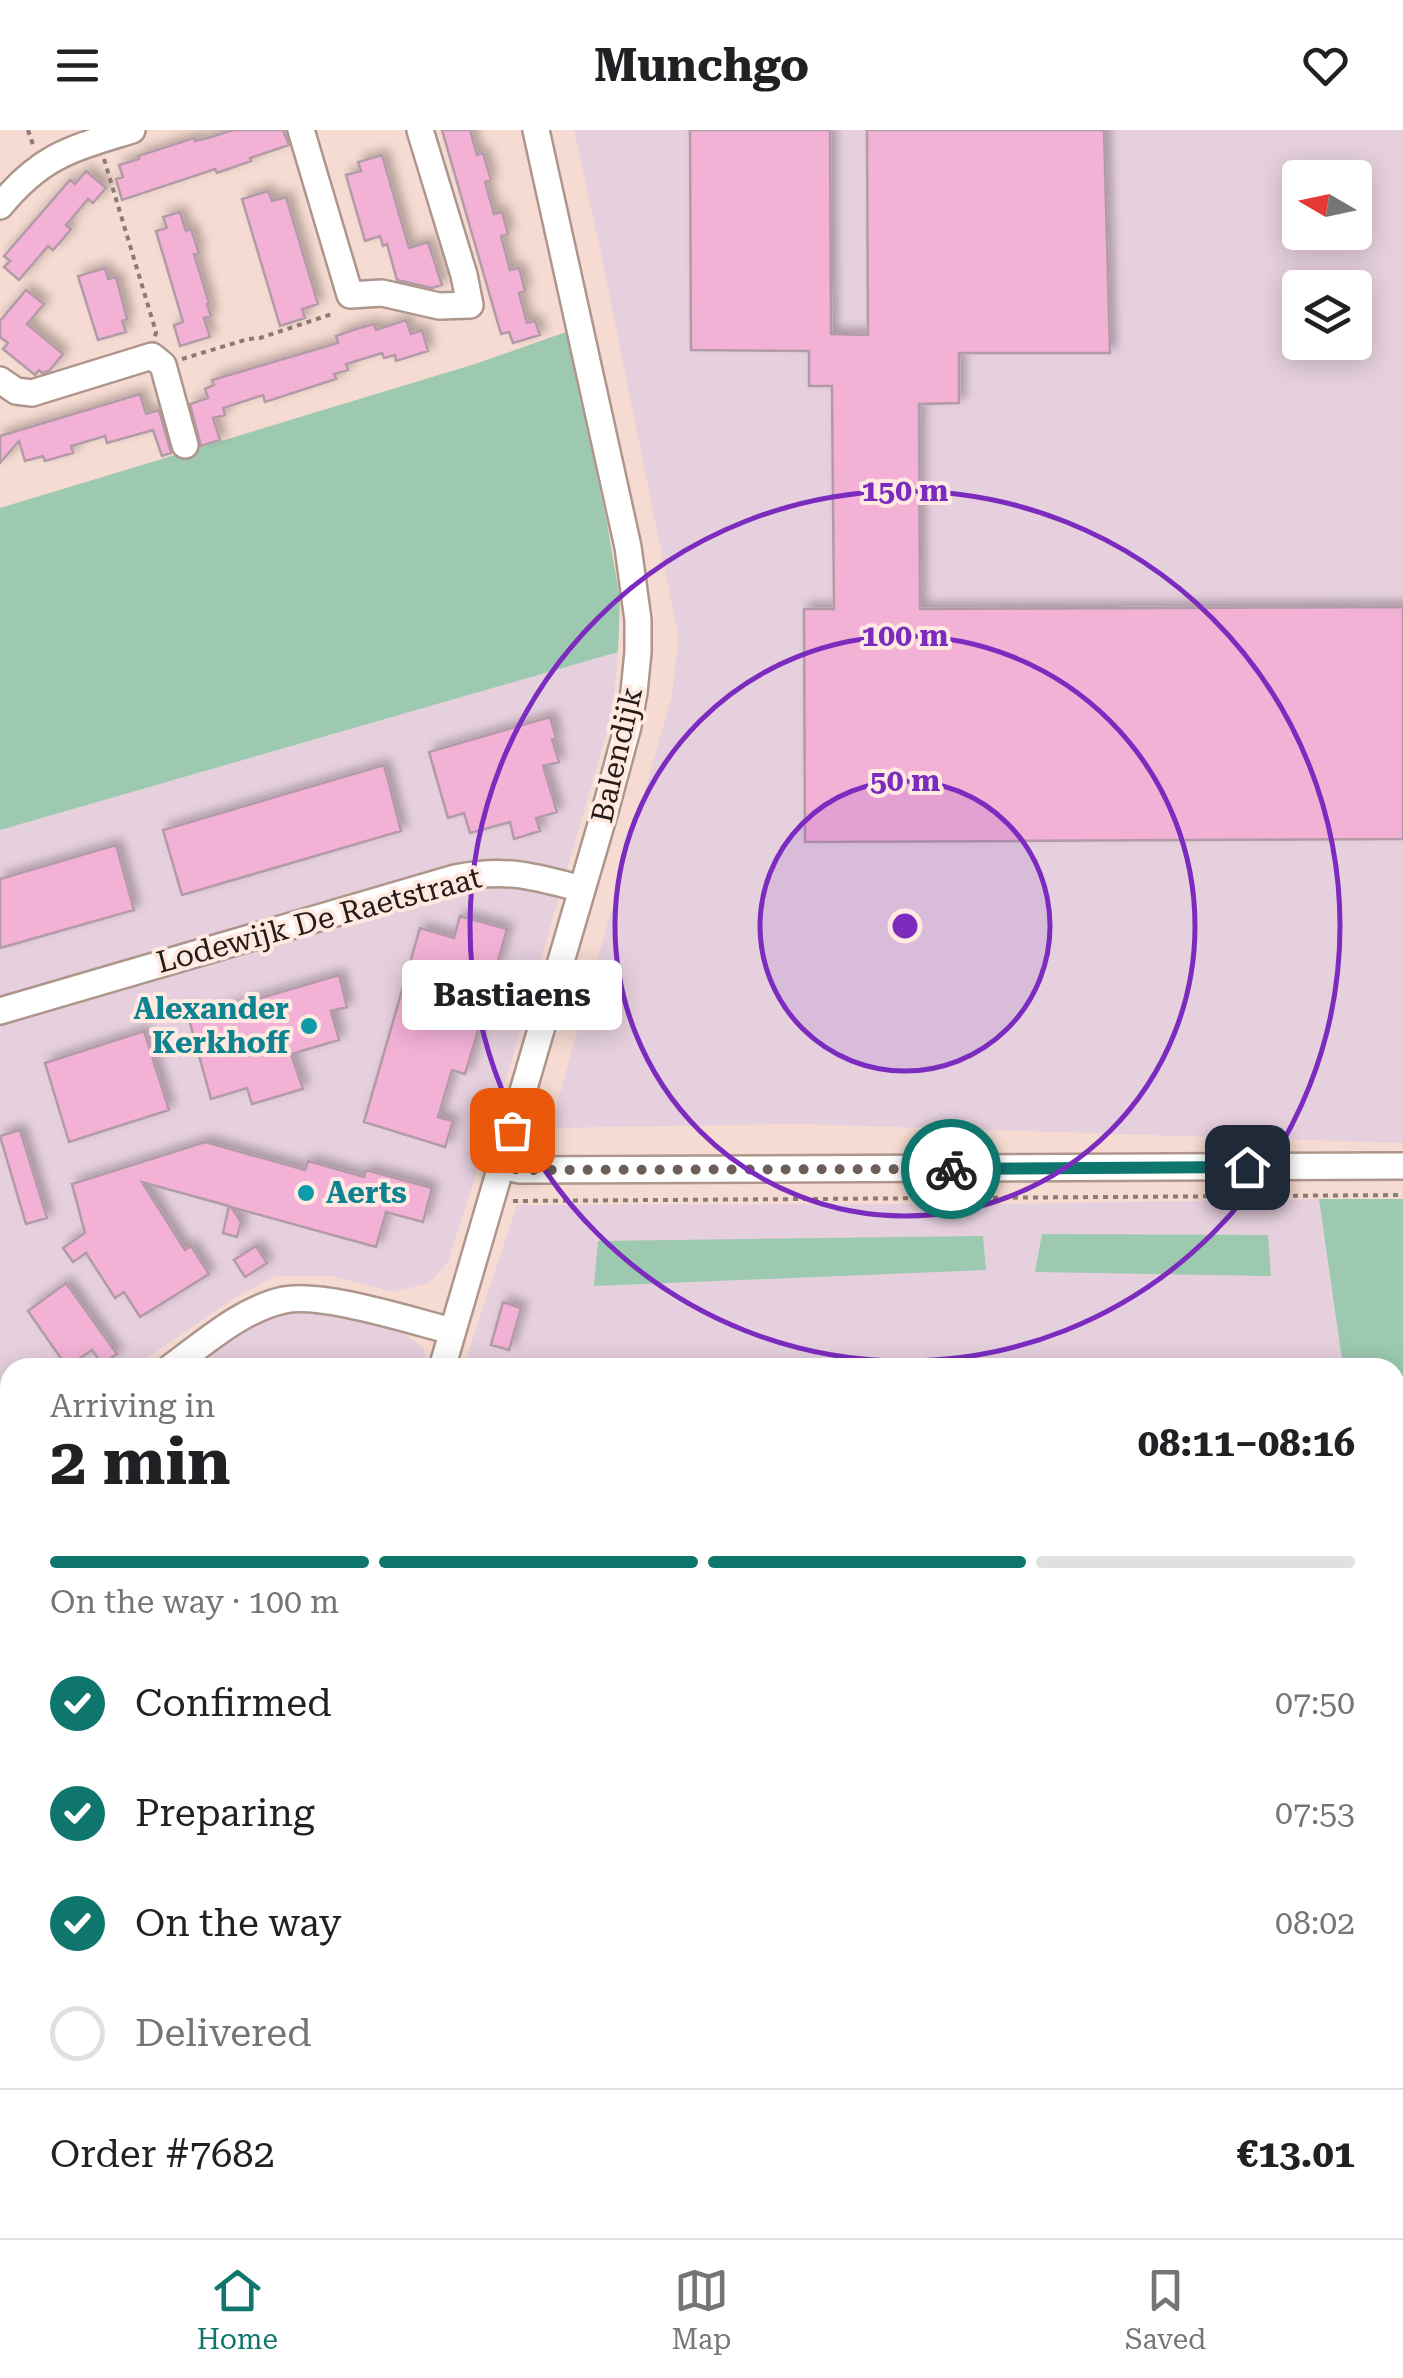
<!DOCTYPE html>
<html lang="en">
<head>
<meta charset="utf-8">
<style>
	:root { --surface:#fff; --page:#f6f6f6; --text:#202124; --muted:#757577; --line:#e0e0e0; --accent:#0f766e }
	body { margin:0; font-family:"Roboto Serif",serif; background:var(--page); color:var(--text); height:100vh; display:flex; flex-direction:column; font-size:38px; white-space:nowrap }
	* { box-sizing:border-box; margin:0 }
	p { font-size:32px; color:var(--muted) }
	.icon { flex:none; width:55px; height:55px; fill:none; stroke:currentColor; stroke-width:2; stroke-linecap:round; stroke-linejoin:round }
	.map { position:relative; flex:1; overflow:hidden }
	.side { position:absolute; left:0px; top:1228px; width:1405px; height:882px; display:flex; flex-direction:column; background:var(--surface); border-radius:30px 30px 0 0; box-shadow:0 5px 25px #0003 }
	.side>* { flex:none }
	.needle { width:65px; rotate:279deg }
	.tools { position:absolute; left:1282px; top:30px; display:grid; gap:20px }
	.tools a { display:grid; place-items:center; width:90px; height:90px; border-radius:10px; background:var(--surface); box-shadow:0 5px 25px #0003; font-size:50px }
	.pin { position:absolute; display:grid; place-items:center; width:85px; height:85px; color:#fff; margin:-42px; border-radius:20px; box-shadow:0 5px 15px #0006 }
	.courier { position:absolute; display:grid; place-items:center; width:100px; height:100px; margin:-50px; border:8px solid #0f766e; border-radius:50%; background:#fff; color:#222; box-shadow:0 2px 12px #0007 }
	.bubble { position:absolute; height:70px; border-radius:10px; background:var(--surface); box-shadow:0 5px 25px #0003; font-size:32px; font-weight:700; line-height:70px; text-align:center }
	.head em { font-style:normal; font-weight:700 }
	.head div { display:flex; flex-direction:column-reverse }
	.head { display:flex; align-items:center; justify-content:space-between; height:170px; padding:0 50px }
	h1 { font-size:65px; font-weight:700; line-height:75px }
	.bar { display:grid; grid-template-columns:repeat(4,1fr); gap:15px 10px; align-content:center; height:120px; padding:0 50px }
	.bar i { height:12px; border-radius:8px; background:var(--line) }
	.bar .on { background:var(--accent) }
	.bar p { grid-column:span 4 }
	.line { display:flex; align-items:center; gap:25px; padding:0 50px; border-top:2px solid var(--line) }
	.line div { flex:1 }
	ol { padding:0 50px; list-style:none }
	li { display:flex; align-items:center; gap:30px; height:110px }
	li p { margin-inline-start:auto }
	li .icon { padding:10px; border-radius:50%; background:var(--accent); color:#fff; stroke-width:4 }
	li:last-child { color:var(--muted) }
	li i { width:55px; height:55px; border:5px solid var(--line); border-radius:50% }
	header { display:flex; justify-content:space-between; align-items:center; height:130px; padding:0 50px; background:var(--surface); font-size:45px; font-weight:700 }
	.menu { display:flex; justify-content:space-around; align-items:center; height:140px; border-top:2px solid var(--line); background:var(--surface); font-size:28px; color:var(--muted) }
	.menu a { display:grid; justify-items:center; gap:5px }
	.menu .on { color:var(--accent) }
	.map>svg:first-child { display:block }
	.industrial { fill:#e6d0de; fill-rule:evenodd }
	.green { fill:#9cc9af }
	.building { fill:#f3b1d6; stroke:#b29ba7; stroke-width:2.5; filter:url(#shadow) }
	.lines { fill:none; stroke-linecap:round; stroke-linejoin:round }
	.minor-casing { stroke:#ae968c; stroke-width:30 }
	.path { stroke:#8c7b74; stroke-width:4; stroke-dasharray:5 5; stroke-linecap:butt }
	.minor { stroke:#fff; stroke-width:25 }
	.done { stroke:#6d5e58; stroke-width:10; stroke-dasharray:0 18 }
	.route { stroke:#0f766e; stroke-width:12 }
	.ring { fill:none; stroke:#7b2cbf; stroke-width:5 }
	.culture-dot { fill:#0f9aa8; stroke:#ffe9e1; stroke-width:4 }
	.labels { text-anchor:middle; stroke-width:8; stroke-linejoin:round; paint-order:stroke }
	.street-label { font-size:30px; fill:#241b17; stroke:#ffe9e1 }
	.culture-label { font-size:30px; font-weight:bold; fill:#0d838f; stroke:#ffe9e1; text-anchor:end }
	.centre { fill:#7b2cbf; stroke:#ffe9e1; stroke-width:5 }
	.ring-label { font-size:30px; text-anchor:middle; font-weight:bold; fill:#7b2cbf; stroke:#ffe9e1; stroke-width:8; stroke-linejoin:round; paint-order:stroke }
</style>
</head>
<body>
<header><svg class="icon" aria-label="menu" viewBox="0 0 24 24"><path d="M4 6h16M4 12h16M4 18h16"/></svg>Munchgo<svg class="icon" aria-label="heart" viewBox="0 0 24 24"><path d="M12 20l-8-8c-3-5 5-10 8-4 3-6 11-1 8 4z"/></svg></header>
<div class="map">
<svg width="1403" height="2108" viewBox="0 0 1403 2108">
	<defs>
		<filter id="shadow"><feDropShadow dx="5.5" dy="-5.5" stdDeviation="5" flood-color="#0004"/></filter>
	</defs>
	<rect width="100%" height="100%" fill="#f5dbd1"/>
	<!-- industrial -->
	<path class="industrial" d="M 574,0 L 1403,0 L 1403,1013 L 799,994 L 550,998 L 672,565 L 679,509 L 602,128 ZM 1300,48 L 1355,48 L 1355,102 L 1300,102 ZM 1300,158 L 1355,158 L 1355,212 L 1300,212 Z
		M 618,522 L 613,581 L 507,946 L 448,1132 L 429,1153 L 394,1162 L 331,1146 L 276,1146 L 233,1169 L 134,1237 L 10,1238 L 10,1324 L 0,1331 L 0,700 Z
		M 1319,1069 L 1343,1237 L 463,1238 L 517,1075 L 993,1074 Z
		M 282,1182 L 348,1183 L 395,1197 L 424,1219 L 427,1237 L 192,1238 L 247,1199 Z
		M 10,1366 L 10,2100 L 1395,2100 L 1395,1597 L 1403,1652 L 1403,2108 L 0,2108 L 0,1373 Z"/>
	<!-- green -->
	<path class="green" d="M 566,202 L 606,388 L 620,469 L 618,522 L 0,700 L 0,378 L 475,234 Z
		M 1319,1069 L 1403,1069 L 1403,1652 L 1395,1597 L 1395,1238 L 1343,1237 Z
		M 1042,1104 L 1268,1105 L 1271,1146 L 1035,1142 Z
		M 983,1106 L 986,1140 L 594,1156 L 598,1111 Z
		M 987,2100 L 1140,2100 L 1141,2102 L 1117,2108 L 989,2108 Z"/>
	<!-- building -->
	<path class="building" d="M 233,0 L 283,0 L 289,15 L 250,28 L 251,31 L 217,43 L 215,39 L 122,70 L 116,49 L 123,47 L 119,35 L 139,29 L 138,26 L 194,8 L 195,11 L 208,8 Z
		M 442,0 L 470,0 L 477,25 L 483,23 L 491,50 L 485,52 L 494,84 L 502,82 L 508,104 L 501,106 L 510,140 L 519,138 L 525,161 L 519,163 L 527,193 L 535,191 L 540,205 L 513,213 L 509,202 L 501,204 Z
		M 690,0 L 830,0 L 831,204 L 868,205 L 867,0 L 1104,0 L 1110,223 L 959,223 L 959,273 L 919,274 L 920,479 L 1403,477 L 1403,709 L 805,712 L 804,479 L 834,479 L 832,256 L 809,256 L 809,221 L 691,220 Z
		M 382,25 L 409,118 L 428,112 L 442,155 L 432,158 L 397,150 L 387,114 L 383,116 L 380,106 L 365,111 L 346,45 L 361,41 L 358,32 Z
		M 86,41 L 106,58 L 93,73 L 88,69 L 66,95 L 71,99 L 62,110 L 53,120 L 48,116 L 19,150 L 4,137 L 10,131 L 4,126 L 70,50 L 75,54 Z
		M 268,61 L 272,71 L 286,67 L 318,174 L 302,179 L 305,188 L 280,196 L 242,69 Z
		M 180,82 L 186,101 L 191,99 L 199,123 L 194,124 L 209,173 L 207,174 L 211,186 L 204,188 L 210,207 L 180,216 L 174,195 L 183,192 L 156,101 L 167,98 L 163,87 Z
		M 105,138 L 108,149 L 116,147 L 127,189 L 122,191 L 126,202 L 98,210 L 78,146 Z
		M 26,160 L 44,174 L 27,194 L 63,224 L 49,241 L 42,243 L 39,240 L 35,245 L 3,219 L 8,213 L 0,207 L 0,191 Z
		M 406,190 L 411,204 L 422,200 L 428,221 L 396,231 L 395,225 L 384,228 L 382,223 L 346,234 L 348,240 L 334,244 L 336,249 L 265,272 L 263,265 L 223,278 L 225,285 L 213,288 L 220,310 L 201,316 L 190,274 L 208,268 L 205,259 L 214,255 L 212,250 L 338,213 L 336,206 L 353,200 L 374,194 L 376,200 Z
		M 140,264 L 146,284 L 159,280 L 171,323 L 162,326 L 153,300 L 107,313 L 105,306 L 71,316 L 73,323 L 45,331 L 43,326 L 25,331 L 19,311 L 0,333 L 0,306 Z
		M 550,587 L 556,608 L 552,609 L 559,632 L 543,636 L 557,682 L 536,688 L 540,701 L 514,709 L 510,692 L 470,703 L 464,683 L 448,688 L 429,622 Z
		M 384,635 L 401,701 L 182,765 L 163,700 Z
		M 116,715 L 134,780 L 0,818 L 0,749 Z
		M 460,786 L 507,799 L 496,838 L 483,834 L 466,890 L 480,894 L 465,944 L 452,940 L 438,987 L 453,991 L 445,1017 L 364,992 L 420,798 L 454,808 Z
		M 339,845 L 347,877 L 331,881 L 339,910 L 291,924 L 303,959 L 252,974 L 247,958 L 211,969 L 189,889 Z
		M 144,901 L 169,980 L 69,1012 L 45,933 Z
		M 20,1000 L 47,1088 L 26,1094 L 0,1006 Z
		M 205,1012 L 305,1040 L 308,1031 L 364,1047 L 366,1040 L 432,1058 L 423,1092 L 386,1082 L 376,1117 L 231,1077 L 241,1092 L 237,1107 L 223,1103 L 229,1076 L 142,1052 L 185,1120 L 191,1116 L 209,1144 L 140,1187 L 124,1162 L 115,1168 L 86,1123 L 73,1132 L 63,1118 L 85,1103 L 72,1054 Z
		M 256,1116 L 267,1133 L 245,1147 L 234,1130 Z
		M 66,1153 L 117,1224 L 102,1234 L 92,1220 L 67,1237 L 28,1181 Z
		M 503,1172 L 521,1178 L 509,1220 L 491,1215 Z"/>
	<g class="lines">
		<!-- minor casing -->
		<g class="minor-casing">
			<path id="minor" d="M 301,0 L 350,165 L 382,163 L 439,176 L 470,175 L 464,145 L 420,0
				M 0,76 C 42,25 71,19 132,0
				M 0,250 L 16,261 L 32,263 L 152,226 L 163,235 L 185,315
				M 0,881 L 455,748 C 508,738 532,746 582,759
				M 500,1036 L 520,1040 L 1403,1036
				M 170,1238 C 204,1213 242,1179 284,1170 C 323,1162 412,1191 452,1201
				M 442,1238 L 605,681 L 628,596 L 634,562 L 638,522 L 638,490 L 628,417 L 536,0
				M 0,1358 L 10,1351
				M 253,2100 L 254,2108
				M 1197,2100 L 1199,2108"/>
		</g>
		<!-- path -->
		<path class="path" d="M 28,0 L 34,18
			M 104,29 L 156,202 L 155,207
			M 182,229 L 248,209 L 260,208 L 335,183
			M 513,1071 L 1403,1065"/>
		<!-- minor -->
		<use href="#minor" class="minor"/>
	</g>
	<g class="lines">
		<!-- done -->
		<path class="done" d="M 512,1000 L 500,1036 L 520,1040 L 951,1039"/>
		<!-- route -->
		<path class="route" d="M 951,1039 L 1247,1037"/>
	</g>
	<!-- distance rings -->
	<circle cx="905" cy="796" r="145" fill="#7b2cbf" fill-opacity=".12"/>
	<g class="ring">
		<circle cx="905" cy="796" r="145"/>
		<circle cx="905" cy="796" r="290"/>
		<circle cx="905" cy="796" r="435"/>
	</g>
	<!-- markers -->
	<g class="culture-dot">
		<circle cx="309" cy="896" r="10"/>
		<circle cx="306" cy="1063" r="10"/>
	</g>
	<g class="labels">
		<!-- street labels -->
		<g class="street-label">
			<text transform="translate(617 625) rotate(-77)" y="10">Balendijk</text>
			<text transform="translate(319 790) rotate(-15)" y="10">Lodewijk De Raetstraat</text>
		</g>
		<!-- culture labels -->
		<g class="culture-label">
			<text x="289" y="889">Alexander<tspan x="289" dy="34">Kerkhoff</tspan></text>
			<text x="326" y="1073" text-anchor="start">Aerts</text>
		</g>
	</g>
	<circle cx="905" cy="796" r="15" class="centre"/>
	<g class="ring-label">
		<text x="905" y="371">150 m</text>
		<text x="905" y="516">100 m</text>
		<text x="905" y="661">50 m</text>
	</g>
</svg>
<div class="tools">
<a><svg class="needle" viewBox="-14 -14 28 28"><path d="M0-13l5 13h-10z" fill="#e53935"/><path d="M0 13l5-13h-10z" fill="#757577"/></svg></a>
<a><svg class="icon" aria-label="layers" viewBox="0 0 24 24"><path d="M12 4l9 5-9 5-9-5zM3 14l9 5 9-5"/></svg></a>
</div>
<div class="pin" style="left:512px;top:1000px;background:#ea580c"><svg class="icon" aria-label="bag" viewBox="0 0 24 24"><path d="M5 8h14l-1 12H6zM9 8a3 3 0 0 1 6 0"/></svg></div>
<div class="pin" style="left:1247px;top:1037px;background:#1f2937"><svg class="icon" aria-label="home" viewBox="0 0 24 24"><path d="M3 11l9-7 9 7M6 9v11h12V9"/></svg></div>
<div class="courier" style="left:951px;top:1039px"><svg class="icon" aria-label="bike" viewBox="0 0 24 24"><circle cx="6" cy="16" r="4"/><circle cx="18" cy="16" r="4"/><path d="M6 16l4-8h5l3 8M10 8l3 8H6M13 5h3"/></svg></div>
<div class="bubble" style="left:402px;top:830px;width:220px">Bastiaens</div>
<section class="side">
<div class="head"><div><h1>2 min</h1><p>Arriving in</p></div><em>08:11–08:16</em></div>
<div class="bar"><i class="on"></i><i class="on"></i><i class="on"></i><i></i><p>On the way · 100 m</p></div>
<ol>
<li><svg class="icon" aria-label="check" viewBox="0 0 24 24"><path d="M5 12l5 5 9-10"/></svg>Confirmed<p>07:50</p></li>
<li><svg class="icon" aria-label="check" viewBox="0 0 24 24"><path d="M5 12l5 5 9-10"/></svg>Preparing<p>07:53</p></li>
<li><svg class="icon" aria-label="check" viewBox="0 0 24 24"><path d="M5 12l5 5 9-10"/></svg>On the way<p>08:02</p></li>
<li><i></i>Delivered</li>
</ol>
<div class="line" style="height:130px"><div>Order #7682</div><b>€13.01</b></div>
</section>
</div>
<nav class="menu">
<a class="on"><svg class="icon" aria-label="home" viewBox="0 0 24 24"><path d="M3 11l9-7 9 7M6 9v11h12V9"/></svg>Home</a>
<a><svg class="icon" aria-label="map" viewBox="0 0 24 24"><path d="M3 6l6-2 6 2 6-2v14l-6 2-6-2-6 2zM9 4v14M15 6v14"/></svg>Map</a>
<a><svg class="icon" aria-label="saved" viewBox="0 0 24 24"><path d="M7 4h10v16l-5-4-5 4z"/></svg>Saved</a>
</nav>
</body>
</html>
